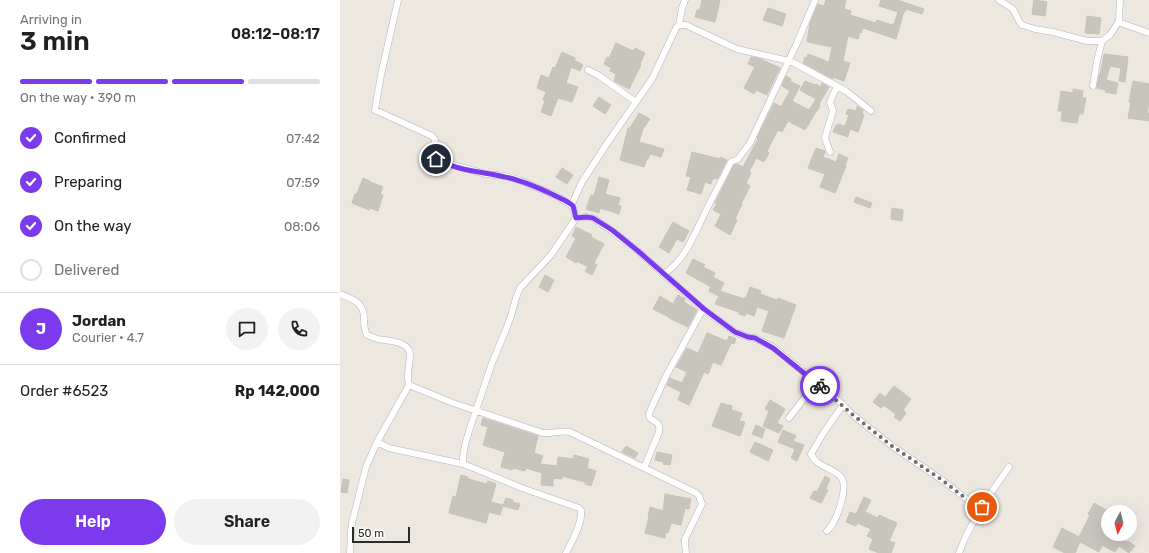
<!DOCTYPE html>
<html lang="en">
<head>
<meta charset="utf-8">
<style>
	:root { --surface:#fff; --page:#f2f2f2; --text:#202124; --muted:#757577; --line:#e0e0e0; --accent:#7c3aed }
	body { margin:0; font-family:Rubik,sans-serif; background:var(--page); color:var(--text); height:100vh; display:flex; flex-direction:column; font-size:15px; white-space:nowrap }
	* { box-sizing:border-box; margin:0 }
	p { font-size:13px; color:var(--muted) }
	.icon { flex:none; width:22px; height:22px; fill:none; stroke:currentColor; stroke-width:2; stroke-linecap:round; stroke-linejoin:round }
	.map { position:relative; flex:1; overflow:hidden }
	.sheet { display:flex; flex-direction:column; background:var(--surface); width:340px }
	.sheet>* { flex:none }
	.needle { width:26px; rotate:187deg }
	.fabs { position:absolute; left:761px; top:505px; display:grid; gap:8px }
	.fabs a { display:grid; place-items:center; width:36px; height:36px; border-radius:50%; background:var(--surface); box-shadow:0 4px 16px #0002; font-size:20px }
	.scale { position:absolute; left:12px; bottom:10px; width:58px; box-sizing:border-box; padding-left:4px; border:2px solid #2b2b2b; border-top:0; font-size:11px; line-height:14px; white-space:nowrap; color:#2b2b2b; -webkit-text-stroke:3px #fff; paint-order:stroke }
	.pin { position:absolute; display:grid; place-items:center; width:34px; height:34px; color:#fff; margin:-17px; border:2px solid #fff; border-radius:50%; box-shadow:0 1px 4px #0007 }
	.courier { position:absolute; display:grid; place-items:center; width:40px; height:40px; margin:-20px; border:3px solid #7c3aed; border-radius:50%; background:#fff; color:#222; box-shadow:0 1px 5px #0007 }
	.overview em { font-style:normal; font-weight:600 }
	.overview div { display:flex; flex-direction:column-reverse }
	.overview { display:flex; align-items:center; justify-content:space-between; height:68px; padding:0 20px }
	h1 { font-size:26px; font-weight:600; line-height:30px }
	.bar { display:grid; grid-template-columns:repeat(4,1fr); gap:6px 4px; align-content:center; height:48px; padding:0 20px }
	.bar i { height:5px; border-radius:3px; background:var(--line) }
	.bar .active { background:var(--accent) }
	.bar p { grid-column:span 4 }
	.line { display:flex; align-items:center; gap:10px; padding:0 20px; border-top:1px solid var(--line) }
	.line div { flex:1 }
	.round { display:grid; place-items:center; flex:none; width:42px; height:42px; border-radius:21px; background:var(--page) }
	ol { padding:0 20px; list-style:none }
	li { display:flex; align-items:center; gap:12px; height:44px }
	li p { margin-inline-start:auto }
	li .icon { padding:4px; border-radius:50%; background:var(--accent); color:#fff; stroke-width:4 }
	li:last-child { color:var(--muted) }
	li i { width:22px; height:22px; border:2px solid var(--line); border-radius:50% }
	.primary-button { display:flex; gap:8px; margin-top:auto; padding:8px 20px }
	.primary-button a { flex:1; height:46px; border-radius:24px; background:var(--accent); color:#fff; font-size:16px; font-weight:600; line-height:46px; text-align:center }
	.primary-button a+a { background:var(--page); color:var(--text) }
	main { display:flex; flex:1; min-height:0 }
	.map>svg:first-child { display:block }
	.building { fill:#c8c5bd; stroke:#c7c3b8 }
	.lines { fill:none; stroke-linecap:round; stroke-linejoin:round }
	.street-casing { stroke:#b2b4be; stroke-width:7 }
	.street { stroke:#fff; stroke-width:6 }
	.done { stroke:#6f6d6a; stroke-width:4; stroke-dasharray:0 7.2 }
	.route { stroke:#7c3aed; stroke-width:5 }
</style>
</head>
<body>
<main>
<section class="sheet">
<div class="overview"><div><h1>3 min</h1><p>Arriving in</p></div><em>08:12–08:17</em></div>
<div class="bar"><i class="active"></i><i class="active"></i><i class="active"></i><i></i><p>On the way · 390 m</p></div>
<ol>
<li><svg class="icon" aria-label="check" viewBox="0 0 24 24"><path d="M5 12l5 5 9-10"/></svg>Confirmed<p>07:42</p></li>
<li><svg class="icon" aria-label="check" viewBox="0 0 24 24"><path d="M5 12l5 5 9-10"/></svg>Preparing<p>07:59</p></li>
<li><svg class="icon" aria-label="check" viewBox="0 0 24 24"><path d="M5 12l5 5 9-10"/></svg>On the way<p>08:06</p></li>
<li><i></i>Delivered</li>
</ol>
<div class="line" style="height:72px"><b class="round" style="background:var(--accent);color:#fff">J</b><div><b>Jordan</b><p>Courier · 4.7</p></div><a class="round"><svg class="icon" aria-label="chat" viewBox="0 0 24 24"><path d="M4 5h16v11H9l-5 4z"/></svg></a><a class="round"><svg class="icon" aria-label="phone" viewBox="0 0 24 24"><path d="M5 4h4l2 5-3 2q2 4 5 5l2-3 5 2v4C11 20 4 13 5 4z"/></svg></a></div>
<div class="line" style="height:52px"><div>Order #6523</div><b>Rp 142,000</b></div>
<div class="primary-button"><a>Help</a><a>Share</a></div>
</section>
<div class="map">
<svg width="809" height="553" viewBox="0 0 809 553">
	<rect width="100%" height="100%" fill="#ece7df"/>
	<!-- building -->
	<path class="building" d="M 362,0 L 380,0 L 375,22 L 355,17 L 357,10 L 360,10 Z
		M 486,0 L 506,0 L 504,9 L 511,11 L 510,15 L 536,23 L 537,20 L 552,25 L 552,24 L 554,24 L 558,12 L 539,6 L 541,0 L 557,0 L 584,9 L 582,14 L 566,9 L 565,12 L 564,11 L 556,39 L 523,28 L 521,33 L 520,32 L 518,39 L 508,36 L 503,61 L 510,63 L 504,81 L 493,77 L 493,79 L 463,63 L 465,57 L 467,58 L 468,54 L 489,62 L 492,47 L 467,42 L 470,23 L 478,4 L 484,6 Z
		M 694,0 L 707,2 L 705,16 L 692,14 Z
		M 428,8 L 446,14 L 442,26 L 423,20 Z
		M 747,16 L 761,18 L 759,34 L 745,33 Z
		M 276,43 L 293,51 L 295,48 L 305,53 L 300,64 L 301,65 L 289,89 L 274,81 L 276,74 L 270,71 L 271,68 L 264,64 L 267,57 L 269,58 Z
		M 222,52 L 235,58 L 234,60 L 243,65 L 240,71 L 231,67 L 226,83 L 238,87 L 232,102 L 218,98 L 211,116 L 201,112 L 205,101 L 203,100 L 206,92 L 197,88 L 201,75 L 209,78 L 213,67 L 215,68 Z
		M 764,54 L 788,57 L 785,82 L 779,81 L 781,68 L 770,66 L 766,80 L 778,83 L 776,94 L 765,92 L 766,90 L 757,88 L 759,75 L 760,75 Z
		M 411,57 L 421,59 L 440,68 L 427,95 L 416,90 L 414,94 L 404,88 L 415,67 L 408,64 Z
		M 446,76 L 451,79 L 450,81 L 460,86 L 452,101 L 469,110 L 476,99 L 460,90 L 465,81 L 475,85 L 476,84 L 481,87 L 482,83 L 489,87 L 479,104 L 480,105 L 478,110 L 477,110 L 465,130 L 448,121 L 442,132 L 438,130 L 427,151 L 429,153 L 424,162 L 416,158 L 409,172 L 411,173 L 406,183 L 410,186 L 401,204 L 402,204 L 395,219 L 397,220 L 390,235 L 375,226 L 381,214 L 373,210 L 377,203 L 375,203 L 394,165 L 397,164 L 403,167 L 418,139 L 417,138 L 434,103 L 441,107 L 450,91 L 442,86 Z
		M 793,81 L 809,84 L 809,103 L 807,113 L 809,113 L 809,121 L 788,118 L 791,102 L 789,102 Z
		M 733,89 L 743,91 L 742,98 L 746,98 L 743,114 L 739,114 L 737,123 L 721,121 L 722,111 L 718,111 L 721,91 L 733,93 Z
		M 259,97 L 271,105 L 265,114 L 253,106 Z
		M 517,106 L 523,110 L 522,114 L 524,115 L 518,132 L 510,129 L 508,137 L 493,132 L 496,125 L 498,126 L 498,124 L 505,126 L 509,115 L 506,114 L 508,109 L 516,111 Z
		M 299,113 L 310,119 L 303,129 L 299,142 L 324,149 L 321,157 L 310,154 L 308,159 L 307,159 L 304,167 L 280,160 L 288,128 L 290,128 Z
		M 476,148 L 485,151 L 485,152 L 483,157 L 496,162 L 499,154 L 508,158 L 505,165 L 506,166 L 495,193 L 480,187 L 485,174 L 468,168 Z
		M 352,152 L 380,159 L 380,157 L 387,160 L 377,179 L 373,178 L 371,184 L 365,182 L 361,194 L 347,190 L 351,177 L 346,176 Z
		M 222,168 L 233,175 L 227,184 L 216,177 Z
		M 259,177 L 269,180 L 265,194 L 280,198 L 278,205 L 281,206 L 279,214 L 260,208 L 259,213 L 246,209 L 251,195 L 254,196 Z
		M 23,178 L 30,181 L 30,182 L 43,187 L 40,194 L 43,195 L 38,211 L 30,208 L 29,210 L 12,203 L 15,194 L 17,194 Z
		M 516,197 L 532,203 L 530,208 L 514,202 Z
		M 552,208 L 563,210 L 562,221 L 551,219 Z
		M 333,222 L 349,231 L 343,242 L 337,239 L 329,253 L 319,247 Z
		M 236,227 L 252,235 L 251,237 L 264,244 L 254,263 L 257,265 L 252,275 L 245,271 L 248,267 L 237,261 L 236,263 L 226,257 L 236,238 L 232,236 Z
		M 353,259 L 365,265 L 363,267 L 375,273 L 373,277 L 384,283 L 380,291 L 404,299 L 404,298 L 406,298 L 410,287 L 421,291 L 420,294 L 437,300 L 438,298 L 456,305 L 444,338 L 422,331 L 429,311 L 417,307 L 414,316 L 406,313 L 405,316 L 399,314 L 399,312 L 375,304 L 379,296 L 369,291 L 370,288 L 373,288 L 346,273 Z
		M 205,275 L 214,280 L 208,292 L 199,287 Z
		M 338,295 L 345,299 L 344,302 L 357,310 L 348,327 L 329,318 L 329,317 L 313,309 L 320,296 L 333,304 Z
		M 367,333 L 387,341 L 389,336 L 396,339 L 394,344 L 391,343 L 381,365 L 373,362 L 368,374 L 364,372 L 349,405 L 338,400 L 341,392 L 327,385 L 330,378 L 342,383 L 347,372 L 336,367 L 347,348 L 358,353 Z
		M 554,386 L 571,399 L 563,410 L 566,413 L 560,421 L 554,417 L 556,414 L 543,405 L 541,408 L 533,402 L 540,393 L 545,397 Z
		M 430,400 L 445,409 L 437,423 L 443,426 L 439,433 L 423,426 L 429,411 L 425,409 Z
		M 381,403 L 392,406 L 391,410 L 402,413 L 399,421 L 405,422 L 400,436 L 372,426 Z
		M 143,418 L 198,436 L 194,453 L 203,456 L 200,464 L 217,466 L 218,457 L 233,459 L 234,455 L 249,459 L 247,468 L 256,471 L 251,486 L 245,484 L 245,482 L 222,476 L 222,479 L 213,478 L 213,486 L 201,485 L 202,473 L 186,468 L 185,471 L 173,468 L 172,470 L 161,467 L 165,452 L 143,445 L 148,427 L 141,425 Z
		M 416,425 L 425,429 L 422,438 L 412,434 Z
		M 443,430 L 456,436 L 453,441 L 464,445 L 457,461 L 451,458 L 455,449 L 438,442 Z
		M 415,442 L 433,450 L 428,461 L 410,452 Z
		M 286,446 L 298,453 L 295,458 L 282,452 Z
		M 317,452 L 332,455 L 330,465 L 323,464 L 324,462 L 315,460 Z
		M 121,475 L 128,477 L 127,478 L 135,481 L 147,484 L 148,481 L 156,484 L 151,502 L 163,505 L 160,515 L 149,512 L 146,523 L 109,513 L 113,496 L 116,497 Z
		M 485,476 L 490,479 L 486,489 L 488,490 L 481,503 L 470,498 L 474,491 L 477,492 Z
		M 3,479 L 9,480 L 7,493 L 1,492 Z
		M 325,494 L 351,499 L 349,509 L 345,508 L 341,525 L 331,523 L 328,533 L 326,532 L 325,538 L 305,533 L 309,517 L 308,517 L 310,507 L 323,511 Z
		M 524,497 L 531,500 L 525,512 L 538,518 L 539,515 L 557,523 L 549,541 L 555,543 L 551,553 L 539,553 L 529,549 L 533,539 L 527,536 L 531,529 L 517,523 L 516,526 L 506,522 L 510,512 L 516,514 Z
		M 166,498 L 173,500 L 172,502 L 180,504 L 178,510 L 163,506 Z
		M 754,503 L 768,511 L 768,534 L 772,534 L 787,542 L 788,541 L 795,546 L 789,553 L 779,546 L 775,552 L 762,545 L 759,552 L 740,542 L 735,553 L 725,553 L 713,547 L 722,528 L 739,537 L 750,515 L 748,514 Z"/>
	<g class="lines">
		<!-- street casing -->
		<g class="street-casing">
			<path id="street" d="M 58,0 L 41,75 L 35,110 L 92,136 L 95,140 L 94,156 L 96,159 L 102,162 L 146,174 L 165,176 L 179,180 L 217,196 L 232,206
				M 659,0 L 673,9 L 679,21 L 682,25 L 695,29 L 713,32 L 747,41 L 762,41
				M 780,0 L 779,21 L 781,23 L 809,33
				M 339,25 L 342,8 L 345,0
				M 248,70 L 258,75 L 296,102
				M 753,86 L 757,61 L 762,41 L 770,35 L 779,21
				M 490,152 L 486,141 L 485,137 L 493,111 L 490,102 L 497,86
				M 236,218 L 232,204 L 242,182 L 268,142 L 312,79 L 336,28 L 339,25 L 346,25 L 397,49 L 449,61 L 456,64 L 506,91 L 531,111
				M 324,274 C 344,261 353,237 363,217 C 372,198 382,180 391,162 L 398,159 L 410,143 L 457,43 L 475,0
				M 0,294 C 14,300 24,302 24,319 C 24,325 24,329 27,335 C 31,336 34,338 38,339 C 48,341 69,341 70,354 C 70,364 66,374 69,385
				M 449,418 L 476,383
				M 37,442 L 49,448 L 123,464
				M 304,468 L 319,432 C 320,421 317,424 310,418 L 309,414 L 311,409 L 326,376 L 363,309
				M 487,531 C 490,528 493,525 494,521 C 499,512 509,484 500,476 C 492,468 476,466 471,454 L 484,432 L 503,405
				M 10,553 L 11,532 L 12,523 L 26,467 L 37,442 L 69,385 L 113,403 L 203,433 C 212,434 222,430 230,432 L 356,493 L 359,496 L 362,504 L 345,539 L 345,544 L 346,553
				M 226,553 C 232,542 243,522 241,510 L 239,508 L 182,488 L 131,467 L 123,464 L 123,457 L 125,445 L 129,431 L 152,363 L 165,332 L 171,316 L 176,298 L 180,288 L 211,255 L 236,218 L 246,217 L 253,218 L 272,231 L 298,251 L 363,309 L 395,332 L 408,337 L 415,338 L 433,347 L 500,402 L 513,415 L 552,446 L 602,480 L 633,504 L 641,507 L 669,467
				M 619,553 L 625,538 L 641,507"/>
		</g>
		<!-- street -->
		<use href="#street" class="street"/>
	</g>
	<g class="lines">
		<!-- done -->
		<path class="done" d="M 480,386 L 513,415 L 552,446 L 602,480 L 633,504 L 642,507"/>
		<!-- route -->
		<path class="route" d="M 96,159 C 115,170 143,172 165,177 C 182,180 199,188 214,195 C 219,198 230,202 233,206 C 234,209 235,215 236,218 L 246,217 L 253,218 L 272,230 L 298,251 L 364,309 L 395,332 L 408,337 L 415,338 L 433,348 L 480,386"/>
	</g>
</svg>
<div class="fabs">
<a><svg class="needle" viewBox="-14 -14 28 28"><path d="M0-13l5 13h-10z" fill="#e53935"/><path d="M0 13l5-13h-10z" fill="#757577"/></svg></a>
</div>
<div class="scale">50 m</div>
<div class="pin" style="left:642px;top:507px;background:#ea580c"><svg class="icon" aria-label="bag" viewBox="0 0 24 24"><path d="M5 8h14l-1 12H6zM9 8a3 3 0 0 1 6 0"/></svg></div>
<div class="pin" style="left:96px;top:159px;background:#1f2937"><svg class="icon" aria-label="home" viewBox="0 0 24 24"><path d="M3 11l9-7 9 7M6 9v11h12V9"/></svg></div>
<div class="courier" style="left:480px;top:386px"><svg class="icon" aria-label="bike" viewBox="0 0 24 24"><circle cx="6" cy="16" r="4"/><circle cx="18" cy="16" r="4"/><path d="M6 16l4-8h5l3 8M10 8l3 8H6M13 5h3"/></svg></div>
</div>
</main>
</body>
</html>
